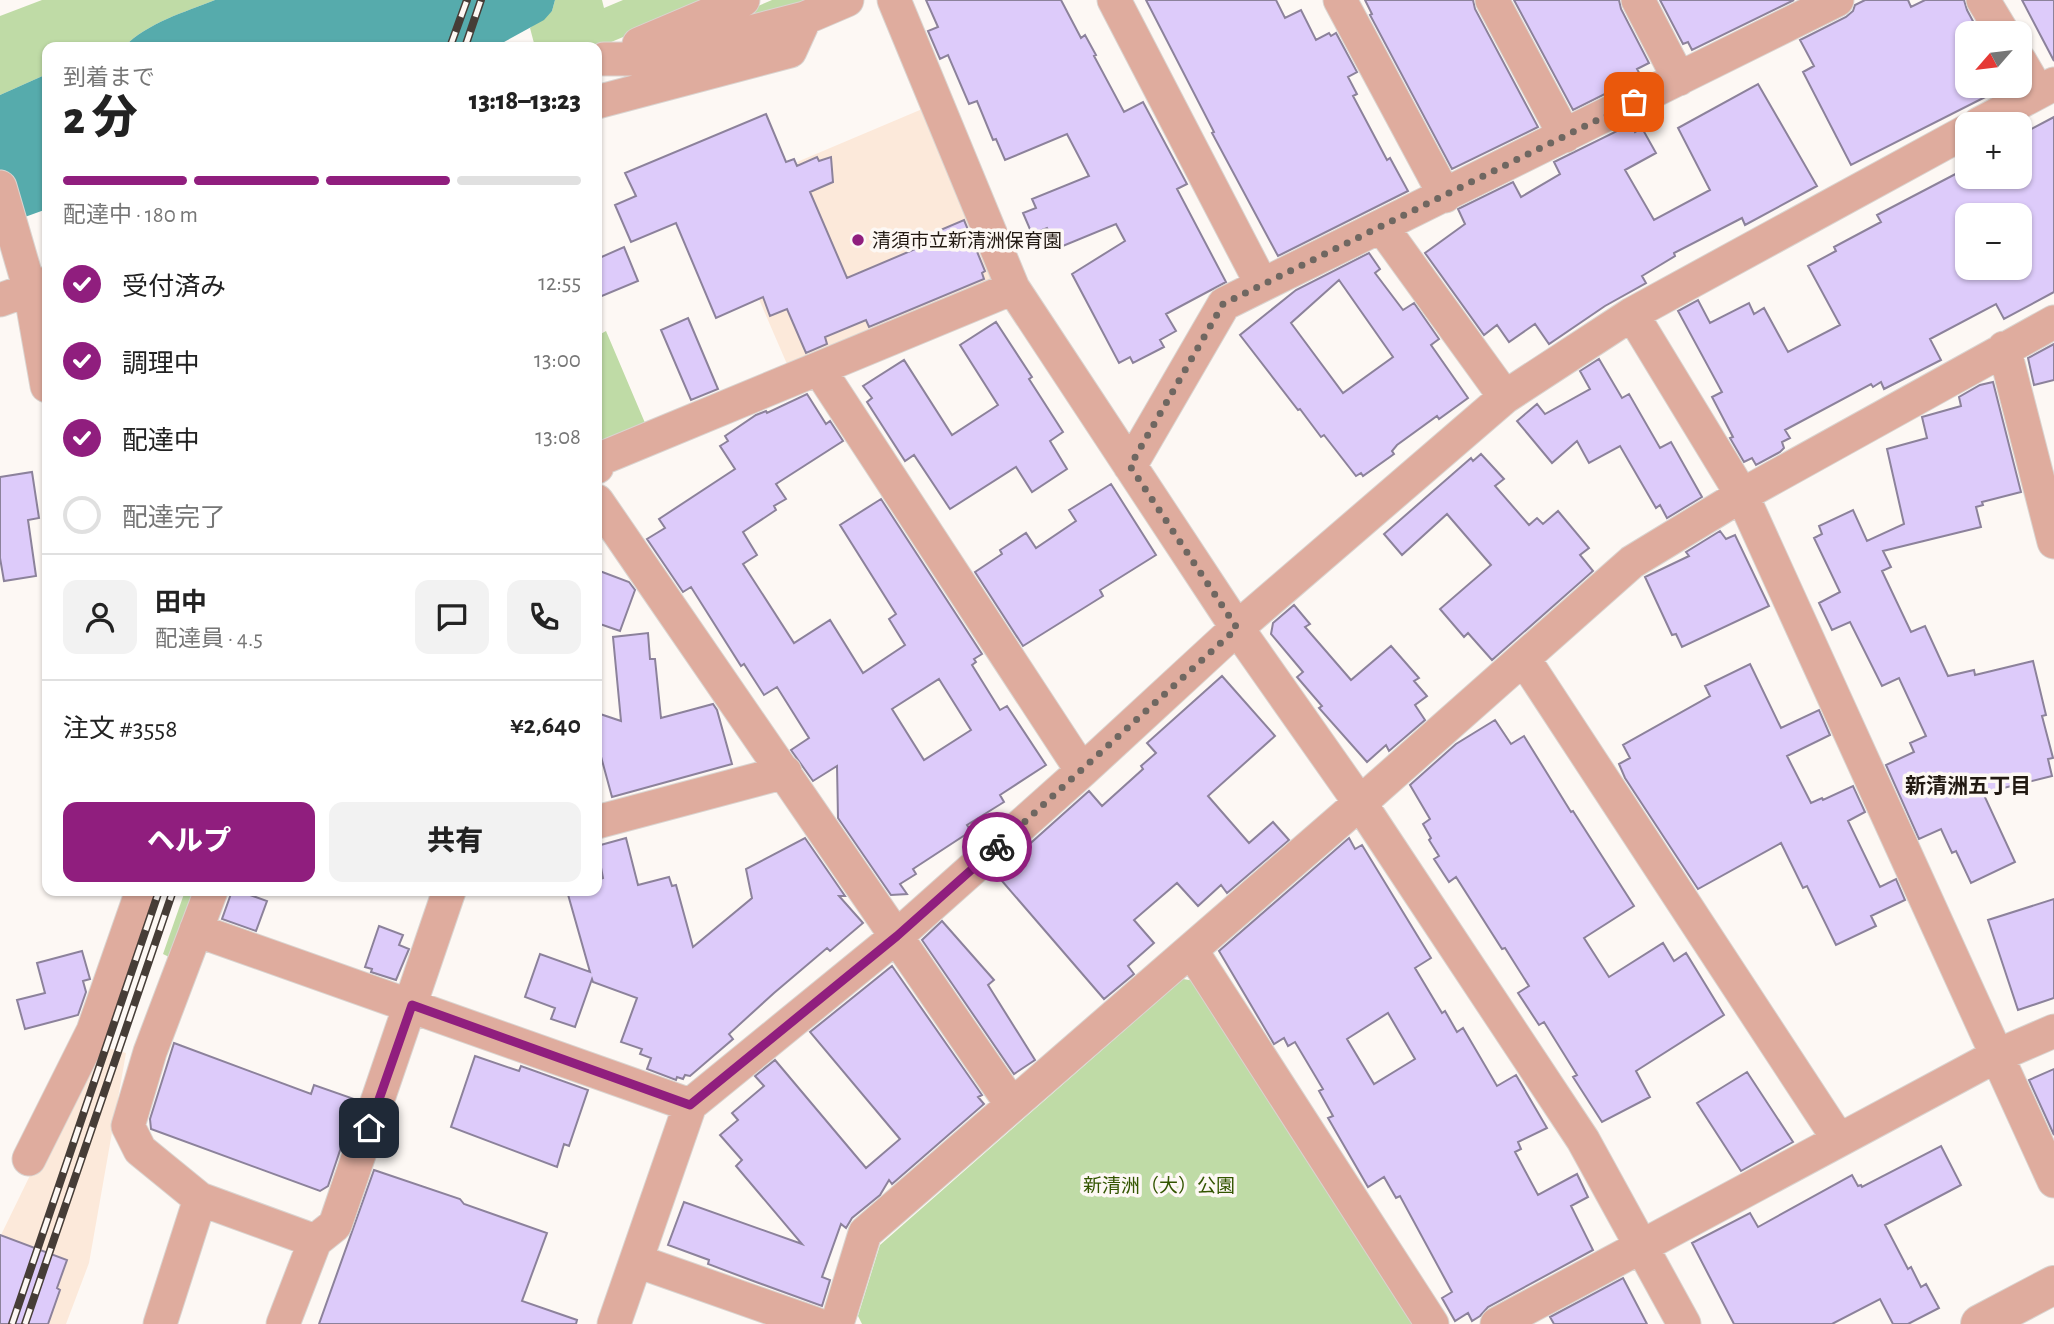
<!DOCTYPE html>
<html lang="ja">
<head>
<meta charset="utf-8">
<style>
	:root { --surface:#fff; --page:#f2f2f2; --text:#222; --muted:#767676; --line:#e0e0e0; --accent:#901e7e }
	body { margin:0; font-family:"Alegreya Sans","Noto Sans JP",sans-serif; background:var(--page); color:var(--text); height:100vh; display:flex; flex-direction:column; font-size:26px; white-space:nowrap }
	* { box-sizing:border-box; margin:0 }
	p { font-size:23px; color:var(--muted) }
	.icon { flex:none; width:38px; height:38px; fill:none; stroke:currentColor; stroke-width:2; stroke-linecap:round; stroke-linejoin:round }
	.map { position:relative; flex:1; overflow:hidden }
	.drawer { position:absolute; left:42px; top:42px; width:560px; height:854px; display:flex; flex-direction:column; background:var(--surface); border-radius:14px; box-shadow:0 2px 5px #0004 }
	.drawer>* { flex:none }
	.needle { width:46px; rotate:242deg }
	.tools { position:absolute; left:1955px; top:21px; display:grid; gap:14px }
	.tools a { display:grid; place-items:center; width:77px; height:77px; border-radius:14px; background:var(--surface); box-shadow:0 2px 5px #0004; font-size:35px }
	.pin { position:absolute; display:grid; place-items:center; width:60px; height:60px; color:#fff; margin:-30px; border-radius:14px; box-shadow:0 4px 10px #0006 }
	.courier { position:absolute; display:grid; place-items:center; width:70px; height:70px; margin:-35px; border:5px solid #901e7e; border-radius:50%; background:#fff; color:#222; box-shadow:0 2px 9px #0007 }
	.summary em { font-style:normal; font-weight:800 }
	.summary div { display:flex; flex-direction:column-reverse }
	.summary { display:flex; align-items:center; justify-content:space-between; height:119px; padding:0 21px }
	h1 { font-size:46px; font-weight:800; line-height:52px }
	.bar { display:grid; grid-template-columns:repeat(4,1fr); gap:10px 7px; align-content:center; height:84px; padding:0 21px }
	.bar i { height:9px; border-radius:5px; background:var(--line) }
	.bar .active { background:var(--accent) }
	.bar p { grid-column:span 4 }
	.line { display:flex; align-items:center; gap:18px; padding:0 21px; border-top:2px solid var(--line) }
	.line div { flex:1 }
	.round { display:grid; place-items:center; flex:none; width:74px; height:74px; border-radius:14px; background:var(--page) }
	ol { padding:0 21px; list-style:none }
	li { display:flex; align-items:center; gap:21px; height:77px }
	li p { margin-inline-start:auto }
	li .icon { padding:7px; border-radius:50%; background:var(--accent); color:#fff; stroke-width:4 }
	li:last-child { color:var(--muted) }
	li i { width:38px; height:38px; border:4px solid var(--line); border-radius:50% }
	.action { display:flex; gap:14px; margin-top:auto; padding:14px 21px }
	.action a { flex:1; height:80px; border-radius:14px; background:var(--accent); color:#fff; font-size:28px; font-weight:800; line-height:80px; text-align:center }
	.action a+a { background:var(--page); color:var(--text) }
	.map>svg:first-child { display:block }
	.built { fill:#fce9da }
	.green { fill:#bfdba6 }
	.water { fill:#56abac }
	.building { fill:#ddcbfa; stroke:#8c829b; stroke-width:2; fill-rule:evenodd }
	.lines { fill:none; stroke-linecap:round; stroke-linejoin:round }
	.minor-casing { stroke:#dad4d0; stroke-width:35 }
	.tertiary-casing { stroke:#dad4d0; stroke-width:40 }
	.minor { stroke:#dfac9e; stroke-width:33 }
	.tertiary { stroke:#dfac9e; stroke-width:38 }
	.rail-casing { stroke:#463d37; stroke-width:8 }
	.rail { stroke:#fdf8f4; stroke-width:5; stroke-dasharray:16; stroke-linecap:butt }
	.done { stroke:#6f6761; stroke-width:7; stroke-dasharray:0 12.6 }
	.route { stroke:#901e7e; stroke-width:9 }
	.poi-dot { fill:#901e7e; stroke:#fdf8f4; stroke-width:2.5 }
	.labels { text-anchor:middle; stroke-width:7; stroke-linejoin:round; paint-order:stroke }
	.poi-label { font-size:19px; fill:#221912; stroke:#fdf8f4; text-anchor:start }
	.park-label { font-size:19px; fill:#350; stroke:#fdf8f4 }
	.neighbourhood-label { font-size:21px; font-weight:bold; fill:#221912; stroke:#fdf8f4 }
</style>
</head>
<body>
<div class="map">
<svg width="2054" height="1324" viewBox="0 0 2054 1324">
	<rect width="100%" height="100%" fill="#fdf8f4"/>
	<!-- built -->
	<path class="built" d="M 927,107 L 995,272 L 988,287 L 790,371 L 720,209 L 801,170 L 797,162 Z
		M 94,1044 L 126,1053 L 89,1263 L 66,1324 L 0,1324 L 0,1237 Z"/>
	<!-- green -->
	<path class="green" d="M 42,0 L 215,0 C 185,12 147,23 124,47 L 47,47 L 47,74 L 0,95 L 0,16 Z
		M 555,0 L 602,0 L 604,8 L 623,0 L 711,0 L 597,48 L 535,47 L 530,28 L 552,11 Z
		M 772,0 L 814,0 L 663,46 Z
		M 606,331 L 648,430 L 597,450 L 597,336 Z
		M 185,891 L 194,891 L 169,957 L 163,954 Z
		M 1183,979 L 1195,981 L 1421,1324 L 862,1324 L 858,1316 L 880,1245 Z"/>
	<!-- water -->
	<path class="water" d="M 215,0 L 555,0 L 552,11 L 544,20 L 495,47 L 124,47 C 147,23 185,12 215,0 Z
		M 47,74 L 47,209 L 0,226 L 0,95 Z"/>
	<!-- building -->
	<path class="building" d="M 926,0 L 1061,0 L 1081,38 L 1085,35 L 1096,55 L 1094,56 L 1124,112 L 1143,102 L 1187,184 L 1177,189 L 1226,282 L 1166,314 L 1176,331 L 1160,340 L 1164,347 L 1133,363 L 1130,357 L 1119,363 L 1072,274 L 1125,241 L 1116,224 L 1058,248 L 1047,228 L 1032,234 L 1023,213 L 1036,208 L 1032,199 L 1089,176 L 1067,134 L 1005,160 L 996,139 L 993,140 L 977,101 L 969,104 L 948,55 L 940,59 L 928,31 L 938,27 Z
		M 1146,0 L 1276,0 L 1285,18 L 1301,10 L 1316,40 L 1329,33 L 1331,36 L 1336,33 L 1357,72 L 1348,77 L 1357,94 L 1353,96 L 1387,160 L 1390,158 L 1408,191 L 1278,256 L 1212,133 L 1214,132 Z
		M 1365,0 L 1473,0 L 1475,9 L 1538,127 L 1452,169 L 1370,15 L 1372,14 Z
		M 1514,0 L 1619,0 L 1621,9 L 1649,63 L 1637,69 L 1641,76 L 1573,110 Z
		M 1660,0 L 1794,0 L 1692,50 L 1688,42 L 1683,44 Z
		M 1865,0 L 1908,0 L 1911,7 L 1925,0 L 1964,0 L 1967,10 L 1975,25 L 1967,30 L 1967,86 L 2007,86 L 1851,165 L 1803,72 L 1814,66 L 1800,40 L 1846,17 L 1853,11 L 1855,5 Z
		M 2022,0 L 2054,0 L 2054,61 Z
		M 1758,84 L 1817,186 L 1745,225 L 1742,218 L 1674,253 L 1675,256 L 1642,276 L 1646,283 L 1605,306 L 1549,344 L 1535,324 L 1509,342 L 1497,325 L 1484,335 L 1425,253 L 1465,224 L 1458,209 L 1513,182 L 1521,197 L 1560,174 L 1554,162 L 1631,124 L 1635,132 L 1642,128 L 1656,153 L 1625,170 L 1654,220 L 1710,190 L 1678,128 Z
		M 766,114 L 786,162 L 794,159 L 797,166 L 817,157 L 819,161 L 831,157 L 833,182 L 810,192 L 847,278 L 934,241 L 931,234 L 964,220 L 985,271 L 982,273 L 984,279 L 869,327 L 866,320 L 825,337 L 827,344 L 806,353 L 787,309 L 770,316 L 763,297 L 716,318 L 676,223 L 631,242 L 615,205 L 636,196 L 625,173 Z
		M 2054,117 L 2054,292 L 2004,319 L 1996,304 L 1930,339 L 1941,360 L 1884,389 L 1881,382 L 1873,387 L 1871,384 L 1785,430 L 1790,438 L 1782,442 L 1784,448 L 1780,452 L 1756,465 L 1752,458 L 1744,462 L 1730,438 L 1733,437 L 1712,397 L 1722,392 L 1678,311 L 1698,300 L 1710,323 L 1749,303 L 1754,314 L 1764,308 L 1788,352 L 1840,325 L 1808,266 L 1836,251 L 1834,247 L 1881,222 L 1877,215 L 1967,168 L 1967,177 L 2020,177 L 2020,135 ZM 1967,215 L 2020,215 L 2020,268 L 1967,268 Z
		M 624,247 L 638,281 L 597,298 L 597,259 Z
		M 1369,253 L 1380,269 L 1375,273 L 1403,310 L 1414,303 L 1439,339 L 1431,345 L 1468,398 L 1439,419 L 1437,416 L 1397,445 L 1392,451 L 1394,454 L 1363,476 L 1361,473 L 1356,476 L 1324,435 L 1321,437 L 1300,409 L 1298,410 L 1240,335 L 1296,290 ZM 1339,280 L 1393,357 L 1343,393 L 1291,323 Z
		M 688,318 L 718,389 L 691,400 L 661,330 Z
		M 996,322 L 1032,377 L 1029,379 L 1063,432 L 1050,441 L 1067,469 L 1032,492 L 1016,467 L 950,509 L 914,455 L 905,461 L 867,402 L 872,398 L 863,386 L 904,360 L 952,435 L 998,405 L 960,345 Z
		M 2054,344 L 2054,380 L 2034,385 L 2028,358 Z
		M 1599,359 L 1622,398 L 1629,394 L 1660,448 L 1671,442 L 1702,497 L 1667,518 L 1660,505 L 1656,508 L 1620,446 L 1589,463 L 1577,441 L 1552,463 L 1517,421 L 1537,404 L 1545,414 L 1590,389 L 1580,371 Z
		M 1993,382 L 2021,492 L 1982,502 L 1983,505 L 1976,507 L 1981,527 L 1883,551 L 1891,567 L 1882,571 L 1911,632 L 1925,626 L 1948,676 L 1974,670 L 1975,675 L 2033,661 L 2046,715 L 2042,716 L 2053,758 L 2048,759 L 2052,776 L 1983,793 L 2015,862 L 1971,883 L 1956,851 L 1952,853 L 1941,829 L 1919,839 L 1886,765 L 1914,752 L 1910,743 L 1926,736 L 1899,678 L 1882,686 L 1850,622 L 1832,630 L 1819,603 L 1840,592 L 1814,538 L 1822,534 L 1819,526 L 1853,510 L 1867,541 L 1904,524 L 1887,449 L 1927,438 L 1922,417 L 1961,406 L 1959,397 L 1980,385 Z
		M 807,394 L 826,424 L 830,421 L 843,441 L 776,484 L 786,499 L 774,506 L 776,510 L 743,532 L 757,555 L 743,564 L 794,643 L 830,620 L 863,673 L 905,645 L 889,619 L 896,614 L 840,525 L 881,499 L 982,654 L 974,659 L 976,662 L 972,665 L 1000,710 L 1007,706 L 1046,765 L 1000,795 L 1004,802 L 967,825 L 971,831 L 913,869 L 916,874 L 900,884 L 907,894 L 891,895 L 838,818 L 837,766 L 813,781 L 791,750 L 809,738 L 777,687 L 764,695 L 744,664 L 741,666 L 691,587 L 683,592 L 647,539 L 665,528 L 659,519 L 735,469 L 720,446 L 728,441 L 725,436 L 756,415 L 766,411 L 767,413 ZM 939,679 L 971,730 L 924,760 L 892,709 Z
		M 1481,454 L 1504,479 L 1495,486 L 1529,525 L 1537,518 L 1543,524 L 1558,511 L 1589,548 L 1580,555 L 1593,571 L 1492,660 L 1468,633 L 1464,637 L 1440,609 L 1491,565 L 1447,514 L 1402,555 L 1384,534 L 1471,458 L 1473,461 Z
		M 32,472 L 39,518 L 28,520 L 36,576 L 4,581 L 0,558 L 0,477 Z
		M 1111,484 L 1156,555 L 1100,590 L 1103,596 L 1023,646 L 975,572 L 1002,554 L 1000,550 L 1026,533 L 1036,548 L 1076,521 L 1069,510 Z
		M 1720,531 L 1726,539 L 1735,535 L 1769,606 L 1682,647 L 1676,634 L 1672,635 L 1645,577 L 1689,556 L 1686,552 Z
		M 597,570 L 629,582 L 635,590 L 620,631 L 597,623 Z
		M 1294,605 L 1310,624 L 1305,627 L 1351,680 L 1391,646 L 1419,678 L 1414,681 L 1427,696 L 1415,705 L 1425,720 L 1389,751 L 1386,745 L 1367,762 L 1319,708 L 1322,706 L 1297,677 L 1303,672 L 1271,634 L 1273,623 Z
		M 648,633 L 650,659 L 655,659 L 661,718 L 713,704 L 717,710 L 732,764 L 612,797 L 597,742 L 597,713 L 621,721 L 613,637 Z
		M 1750,664 L 1781,728 L 1819,710 L 1830,735 L 1787,756 L 1811,803 L 1822,798 L 1823,800 L 1853,786 L 1865,812 L 1848,821 L 1880,887 L 1896,879 L 1905,900 L 1871,916 L 1876,926 L 1836,945 L 1807,886 L 1803,888 L 1781,843 L 1698,889 L 1625,778 L 1619,764 L 1630,758 L 1623,745 L 1710,696 L 1705,686 Z
		M 1222,676 L 1275,736 L 1208,796 L 1249,843 L 1273,822 L 1289,840 L 1227,893 L 1221,885 L 1198,906 L 1177,883 L 1134,920 L 1154,943 L 1128,966 L 1134,974 L 1104,999 L 996,874 L 1089,791 L 1102,806 L 1143,769 L 1141,766 L 1156,753 L 1147,743 Z
		M 1495,720 L 1511,744 L 1524,736 L 1571,812 L 1573,811 L 1634,906 L 1584,938 L 1609,977 L 1663,943 L 1674,961 L 1686,953 L 1724,1015 L 1636,1071 L 1650,1097 L 1602,1122 L 1573,1077 L 1577,1075 L 1544,1022 L 1539,1025 L 1518,993 L 1529,986 L 1505,948 L 1502,949 L 1456,877 L 1449,882 L 1434,859 L 1439,856 L 1429,840 L 1431,838 L 1423,824 L 1430,819 L 1410,785 L 1456,744 Z
		M 626,838 L 638,885 L 669,877 L 672,886 L 676,885 L 693,947 L 752,898 L 746,869 L 805,838 L 845,896 L 839,896 L 863,923 L 830,951 L 827,948 L 774,993 L 729,1034 L 733,1039 L 690,1076 L 685,1075 L 683,1079 L 677,1077 L 676,1080 L 647,1069 L 651,1058 L 640,1054 L 642,1049 L 621,1042 L 637,998 L 593,982 L 592,979 L 575,1027 L 551,1019 L 555,1008 L 525,997 L 540,954 L 590,972 L 567,891 L 597,891 L 597,880 L 603,878 L 597,846 Z
		M 1349,838 L 1355,849 L 1362,845 L 1431,958 L 1415,968 L 1442,1013 L 1445,1011 L 1457,1032 L 1463,1028 L 1497,1086 L 1516,1075 L 1547,1128 L 1518,1142 L 1521,1149 L 1515,1152 L 1538,1195 L 1577,1174 L 1588,1197 L 1571,1206 L 1593,1250 L 1488,1307 L 1480,1316 L 1472,1321 L 1468,1313 L 1455,1321 L 1442,1298 L 1452,1292 L 1400,1196 L 1396,1198 L 1384,1177 L 1368,1187 L 1328,1118 L 1333,1116 L 1319,1091 L 1323,1089 L 1295,1042 L 1288,1046 L 1284,1038 L 1274,1044 L 1219,951 ZM 1388,1013 L 1415,1059 L 1374,1084 L 1347,1039 Z
		M 232,891 L 239,891 L 267,901 L 256,931 L 222,919 Z
		M 2054,899 L 2054,998 L 2018,1010 L 1988,920 Z
		M 942,921 L 994,980 L 988,985 L 1035,1060 L 1014,1074 L 922,940 Z
		M 379,926 L 403,935 L 399,945 L 409,949 L 396,980 L 371,972 L 372,969 L 365,967 Z
		M 82,951 L 90,979 L 83,981 L 86,992 L 78,1015 L 25,1029 L 17,1000 L 45,993 L 37,963 Z
		M 892,966 L 982,1095 L 978,1097 L 984,1104 L 892,1184 L 889,1180 L 880,1195 L 852,1218 L 846,1228 L 841,1224 L 822,1277 L 830,1280 L 822,1306 L 756,1282 L 708,1264 L 709,1260 L 668,1245 L 684,1202 L 802,1244 L 736,1166 L 742,1160 L 720,1135 L 738,1120 L 732,1113 L 764,1086 L 755,1076 L 775,1060 L 866,1168 L 900,1139 L 810,1032 Z
		M 174,1043 L 311,1094 L 314,1085 L 357,1100 L 328,1186 L 320,1191 L 151,1129 L 150,1119 Z
		M 475,1056 L 519,1071 L 521,1066 L 588,1090 L 569,1146 L 564,1144 L 557,1167 L 451,1127 Z
		M 2054,1069 L 2054,1135 L 2029,1080 Z
		M 1747,1072 L 1793,1142 L 1741,1171 L 1697,1103 Z
		M 1941,1146 L 1961,1185 L 1885,1225 L 1908,1269 L 1911,1267 L 1921,1287 L 1926,1284 L 1939,1308 L 1908,1324 L 1893,1324 L 1880,1299 L 1832,1324 L 1734,1324 L 1692,1243 L 1750,1213 L 1758,1227 L 1852,1175 L 1858,1186 L 1861,1185 L 1862,1187 Z
		M 374,1170 L 460,1199 L 464,1204 L 547,1233 L 522,1301 L 577,1320 L 576,1324 L 319,1324 Z
		M 0,1235 L 67,1260 L 57,1288 L 60,1290 L 48,1324 L 0,1324 Z
		M 1623,1278 L 1647,1324 L 1554,1324 L 1550,1317 Z"/>
	<g class="lines">
		<!-- minor casing -->
		<g class="minor-casing">
			<path id="minor" d="M 894,0 L 1013,288 L 1237,628 L 1360,803 L 1583,1140 L 1684,1324
				M 1114,0 L 1262,285
				M 1340,0 L 1445,196
				M 1492,0 L 1565,136
				M 1638,0 L 1679,79
				M 1983,0 L 2003,33
				M 639,44 L 743,0
				M 604,59 L 647,59 L 805,18 L 847,0
				M 2020,61 L 2038,92
				M 597,102 L 790,51 L 805,18
				M 1979,124 L 2054,84
				M 0,187 L 30,290 L 47,386
				M 1382,227 L 1505,397
				M 0,300 L 47,283
				M 1632,314 L 1742,495 L 2054,1181
				M 2004,348 L 2054,542
				M 819,369 L 1082,771
				M 1130,466 L 1224,304 L 1837,0
				M 597,467 L 600,459 L 1013,288
				M 597,501 L 1012,1105
				M 1524,659 L 1839,1140
				M 597,822 L 785,772
				M 196,930 L 690,1105
				M 1191,950 L 1432,1324
				M 29,1159 L 93,1031 L 142,891
				M 200,1199 L 140,1150 L 128,1126 L 150,1052 L 211,891
				M 315,1241 L 335,1225 L 449,891
				M 637,1261 L 816,1324
				M 160,1324 L 200,1199 L 315,1241 L 283,1324
				M 614,1324 L 690,1105 L 897,936 L 1082,771 L 1237,628 L 1505,397 L 1632,314 L 1967,131
				M 837,1324 L 865,1233 L 1360,803 L 1632,562 L 1742,495 L 2054,322
				M 1497,1324 L 1996,1056 L 2054,1031"/>
		</g>
		<!-- tertiary casing -->
		<g class="tertiary-casing">
			<path id="tertiary" d="M 1980,1324 L 2054,1285"/>
		</g>
		<!-- minor -->
		<use href="#minor" class="minor"/>
		<!-- tertiary -->
		<use href="#tertiary" class="tertiary"/>
		<!-- rail casing -->
		<g class="rail-casing">
			<path id="rail" d="M 450,47 L 467,0
				M 465,47 L 481,0
				M 12,1324 L 159,891
				M 25,1324 L 173,891"/>
		</g>
		<!-- rail -->
		<use href="#rail" class="rail"/>
	</g>
	<g class="lines">
		<!-- done -->
		<path class="done" d="M 997,847 L 1237,628 L 1130,466 L 1223,304 L 1634,102"/>
		<!-- route -->
		<path class="route" d="M 369,1128 L 412,1005 L 690,1105 L 897,936 L 997,847"/>
	</g>
	<!-- markers -->
	<circle class="poi-dot" cx="858" cy="240" r="7"/>
	<g class="labels">
		<!-- poi labels -->
		<g class="poi-label">
			<text x="872" y="247">清須市立新清洲保育園</text>
		</g>
		<!-- park labels -->
		<g class="park-label">
			<text x="1159" y="1192">新清洲（大）公園</text>
		</g>
		<!-- neighbourhood labels -->
		<g class="neighbourhood-label">
			<text x="1968" y="793">新清洲五丁目</text>
		</g>
	</g>
</svg>
<div class="tools">
<a><svg class="needle" viewBox="-14 -14 28 28"><path d="M0-13l5 13h-10z" fill="#e53935"/><path d="M0 13l5-13h-10z" fill="#767676"/></svg></a>
<a>+</a>
<a>−</a>
</div>
<div class="pin" style="left:1634px;top:102px;background:#ea580c"><svg class="icon" aria-label="bag" viewBox="0 0 24 24"><path d="M5 8h14l-1 12H6zM9 8a3 3 0 0 1 6 0"/></svg></div>
<div class="pin" style="left:369px;top:1128px;background:#1f2937"><svg class="icon" aria-label="home" viewBox="0 0 24 24"><path d="M3 11l9-7 9 7M6 9v11h12V9"/></svg></div>
<div class="courier" style="left:997px;top:847px"><svg class="icon" aria-label="bike" viewBox="0 0 24 24"><circle cx="6" cy="16" r="4"/><circle cx="18" cy="16" r="4"/><path d="M6 16l4-8h5l3 8M10 8l3 8H6M13 5h3"/></svg></div>
<section class="drawer">
<div class="summary"><div><h1>2 分</h1><p>到着まで</p></div><em>13:18–13:23</em></div>
<div class="bar"><i class="active"></i><i class="active"></i><i class="active"></i><i></i><p>配達中 · 180 m</p></div>
<ol>
<li><svg class="icon" aria-label="check" viewBox="0 0 24 24"><path d="M5 12l5 5 9-10"/></svg>受付済み<p>12:55</p></li>
<li><svg class="icon" aria-label="check" viewBox="0 0 24 24"><path d="M5 12l5 5 9-10"/></svg>調理中<p>13:00</p></li>
<li><svg class="icon" aria-label="check" viewBox="0 0 24 24"><path d="M5 12l5 5 9-10"/></svg>配達中<p>13:08</p></li>
<li><i></i>配達完了</li>
</ol>
<div class="line" style="height:126px"><a class="round"><svg class="icon" aria-label="person" viewBox="0 0 24 24"><circle cx="12" cy="8" r="4"/><path d="M4 21q1-7 8-7t8 7"/></svg></a><div><b>田中</b><p>配達員 · 4.5</p></div><a class="round"><svg class="icon" aria-label="chat" viewBox="0 0 24 24"><path d="M4 5h16v11H9l-5 4z"/></svg></a><a class="round"><svg class="icon" aria-label="phone" viewBox="0 0 24 24"><path d="M5 4h4l2 5-3 2q2 4 5 5l2-3 5 2v4C11 20 4 13 5 4z"/></svg></a></div>
<div class="line" style="height:91px"><div>注文 #3558</div><b>¥2,640</b></div>
<div class="action"><a>ヘルプ</a><a>共有</a></div>
</section>
</div>
</body>
</html>
